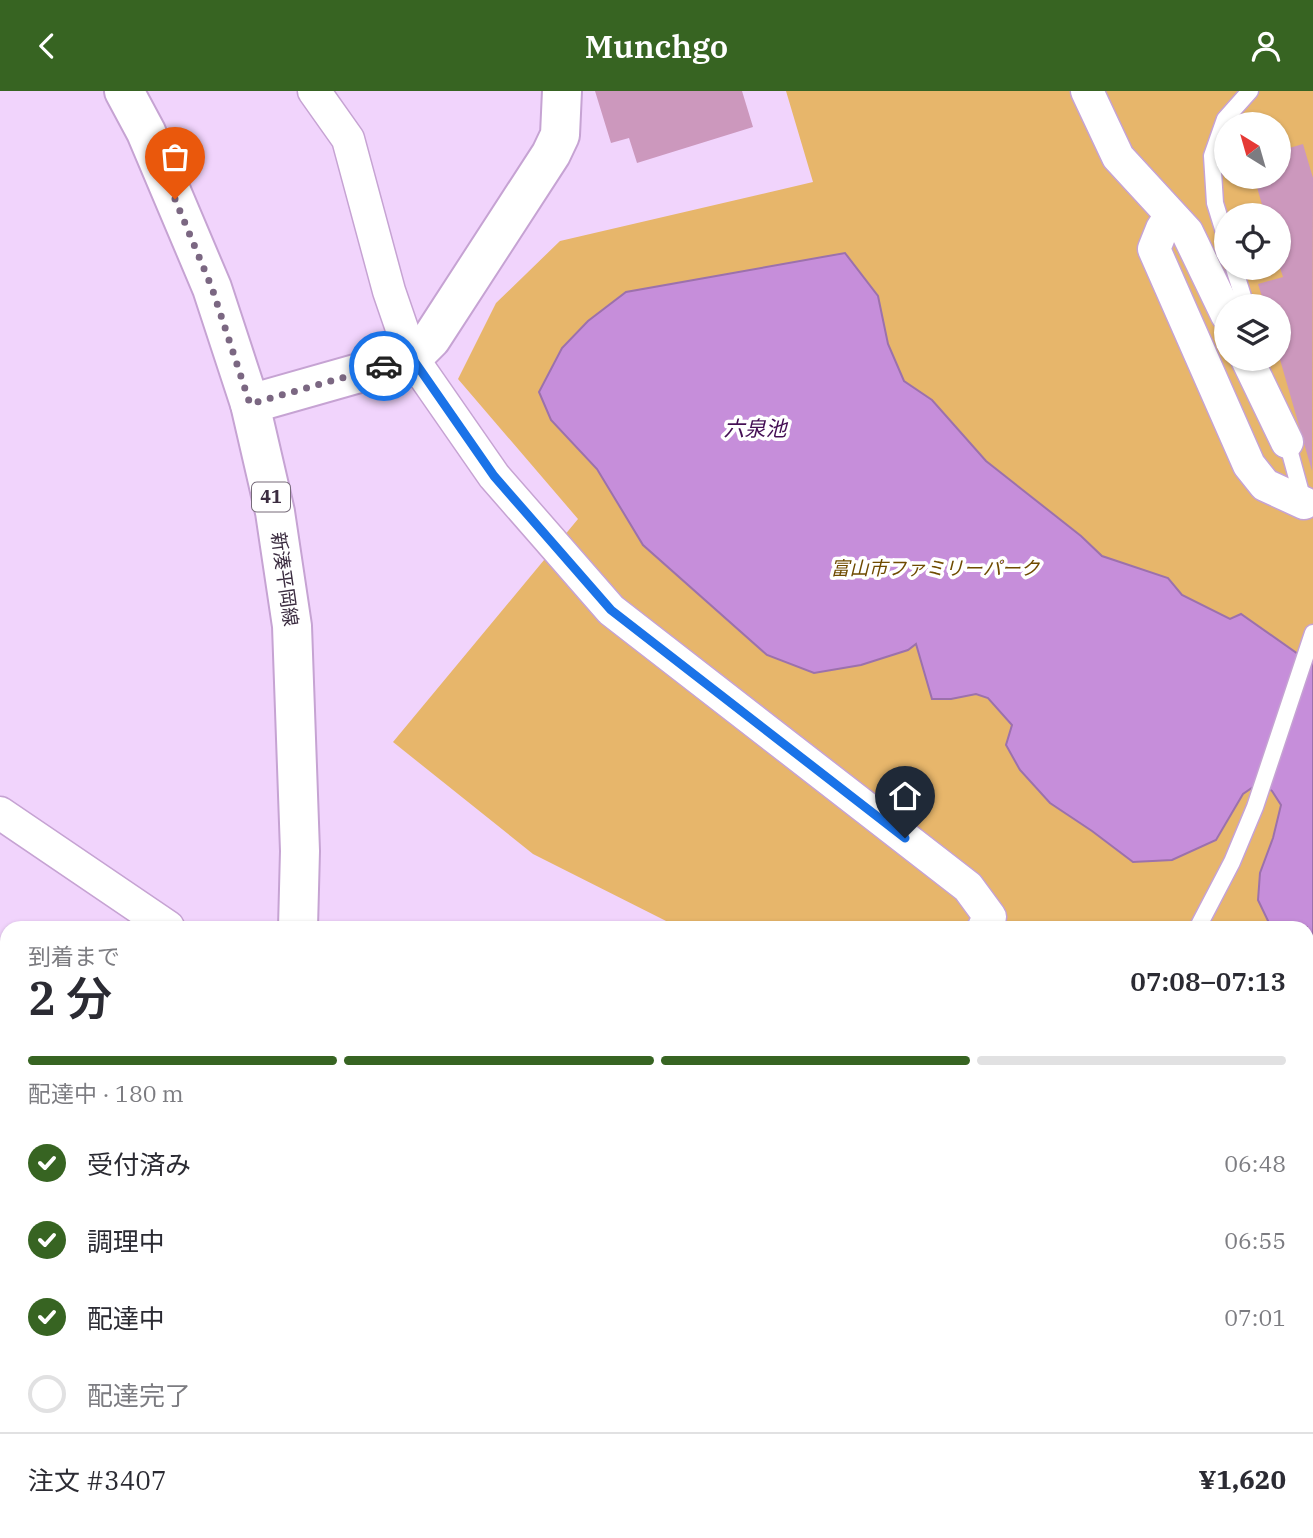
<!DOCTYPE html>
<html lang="ja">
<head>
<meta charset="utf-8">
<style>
	:root { --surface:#fff; --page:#f2f2f3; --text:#2b2b33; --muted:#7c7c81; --line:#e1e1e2; --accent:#376422 }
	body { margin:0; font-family:"IBM Plex Serif","Noto Sans JP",serif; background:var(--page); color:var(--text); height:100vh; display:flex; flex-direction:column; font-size:26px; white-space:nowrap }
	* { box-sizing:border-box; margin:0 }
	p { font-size:23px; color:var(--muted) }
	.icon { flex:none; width:38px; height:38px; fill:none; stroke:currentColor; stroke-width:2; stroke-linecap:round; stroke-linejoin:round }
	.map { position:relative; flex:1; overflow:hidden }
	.panel { position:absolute; left:0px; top:830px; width:1314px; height:618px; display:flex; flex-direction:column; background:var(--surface); border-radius:21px 21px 0 0; box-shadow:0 2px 5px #0004 }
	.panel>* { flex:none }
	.needle { width:46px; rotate:323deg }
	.fabs { position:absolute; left:1214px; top:21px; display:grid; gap:14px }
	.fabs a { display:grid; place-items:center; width:77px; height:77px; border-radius:50%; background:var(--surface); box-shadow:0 2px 5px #0004; font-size:35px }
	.pin { position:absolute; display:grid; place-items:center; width:60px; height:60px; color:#fff; margin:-72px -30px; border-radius:50% 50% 50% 0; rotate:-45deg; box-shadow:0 0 7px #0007 }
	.pin .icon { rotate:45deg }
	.courier { position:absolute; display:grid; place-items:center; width:70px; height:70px; margin:-35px; border:5px solid #1a73e8; border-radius:50%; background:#fff; color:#222; box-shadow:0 2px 9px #0007 }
	.head em { font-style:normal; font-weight:600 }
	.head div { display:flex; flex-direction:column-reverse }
	.head { display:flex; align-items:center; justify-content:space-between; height:119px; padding:0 28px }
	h1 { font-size:46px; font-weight:600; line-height:52px }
	.bar { display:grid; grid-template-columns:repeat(4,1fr); gap:10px 7px; align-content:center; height:84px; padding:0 28px }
	.bar i { height:9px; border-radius:5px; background:var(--line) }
	.bar .active { background:var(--accent) }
	.bar p { grid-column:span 4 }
	.line { display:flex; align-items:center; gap:18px; padding:0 28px; border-top:2px solid var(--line) }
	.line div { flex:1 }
	ol { padding:0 28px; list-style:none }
	li { display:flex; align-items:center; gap:21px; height:77px }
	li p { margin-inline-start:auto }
	li .icon { padding:7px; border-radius:50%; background:var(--accent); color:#fff; stroke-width:4 }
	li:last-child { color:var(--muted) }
	li i { width:38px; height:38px; border:4px solid var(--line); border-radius:50% }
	header { display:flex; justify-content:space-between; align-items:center; height:91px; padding:0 28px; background:var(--accent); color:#fff; font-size:32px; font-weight:600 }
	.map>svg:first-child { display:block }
	.green { fill:#e7b66b; fill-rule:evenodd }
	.water { fill:#c68eda; stroke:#9c71ac; stroke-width:2 }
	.building { fill:#cc98bd }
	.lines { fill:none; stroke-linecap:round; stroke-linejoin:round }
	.service-casing { stroke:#c6a3d3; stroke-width:19 }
	.minor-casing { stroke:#c6a3d3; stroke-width:35 }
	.tertiary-casing { stroke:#c6a3d3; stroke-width:42 }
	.primary-casing { stroke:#c6a3d3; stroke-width:42 }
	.service { stroke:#fff; stroke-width:16 }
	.minor { stroke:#fff; stroke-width:32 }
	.tertiary { stroke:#fff; stroke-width:38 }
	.primary { stroke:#fff; stroke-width:38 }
	.done { stroke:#7b6782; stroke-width:7; stroke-dasharray:0 12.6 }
	.route { stroke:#1a73e8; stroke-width:9 }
	.labels { text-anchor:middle; stroke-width:7; stroke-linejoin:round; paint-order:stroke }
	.shield { fill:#fff; stroke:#766b79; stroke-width:2 }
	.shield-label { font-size:18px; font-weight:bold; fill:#3b2c40 }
	.park-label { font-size:19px; font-style:italic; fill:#6f4b00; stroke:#fff }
	.street-label { font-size:19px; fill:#3b2c40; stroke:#fff }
	.water-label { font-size:21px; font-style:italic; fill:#440e54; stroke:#fff }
</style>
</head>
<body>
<header><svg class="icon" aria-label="back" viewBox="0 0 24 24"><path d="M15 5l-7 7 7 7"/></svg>Munchgo<svg class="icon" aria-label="person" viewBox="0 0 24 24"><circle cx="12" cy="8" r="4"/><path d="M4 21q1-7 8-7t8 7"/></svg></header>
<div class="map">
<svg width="1313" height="1447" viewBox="0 0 1313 1447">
	<rect width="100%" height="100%" fill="#f1d4fc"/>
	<!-- green -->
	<path class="green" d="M 786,0 L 1313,0 L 1313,1345 L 1307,1348 L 1307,836 L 678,836 L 533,763 L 393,651 L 578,428 L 458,288 L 496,212 L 560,150 L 813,91 ZM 1227,33 L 1279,33 L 1279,86 L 1227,86 ZM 1227,124 L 1279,124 L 1279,177 L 1227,177 ZM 1227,215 L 1279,215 L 1279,268 L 1227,268 Z
		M 1001,1440 L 1103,1440 L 1088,1447 L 1010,1447 Z"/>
	<!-- water -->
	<path class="water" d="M 845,162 L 878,205 L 888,253 L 904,290 L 932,309 L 986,370 L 1081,445 L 1102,465 L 1168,487 L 1182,504 L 1230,528 L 1241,523 L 1308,570 L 1313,567 L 1313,862 L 1307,860 L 1307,836 L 1274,836 L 1270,834 L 1258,809 L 1260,782 L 1273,747 L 1281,714 L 1272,700 L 1259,692 L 1243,703 L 1216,749 L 1172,769 L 1133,771 L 1092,740 L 1050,712 L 1020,679 L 1006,654 L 1012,634 L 988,607 L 976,603 L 951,608 L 932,608 L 916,553 L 908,559 L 861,574 L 814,582 L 767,564 L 643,454 L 597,378 L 551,329 L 539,301 L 562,257 L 588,230 L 626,201 Z"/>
	<!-- building -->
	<path class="building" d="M 595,0 L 742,0 L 753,36 L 637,72 L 629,47 L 611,52 Z
		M 1303,53 L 1313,87 L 1312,380 L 1279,265 L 1279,215 L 1265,215 L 1258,193 L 1283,186 L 1279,174 L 1279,124 L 1265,124 L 1254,86 L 1279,86 L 1279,60 Z
		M 396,1440 L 451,1440 L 454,1447 L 399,1447 Z"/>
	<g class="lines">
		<!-- service casing -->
		<g class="service-casing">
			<path id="service" d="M 1227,151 L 1215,112 L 1212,65 L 1225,28 L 1250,0
				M 1234,177 L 1246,215
				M 1286,347 L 1304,413
				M 1198,836 L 1232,771 L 1255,716 L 1313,542
				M 1307,974 L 1313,977
				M 1307,1034 L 1313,1037"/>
		</g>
		<!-- minor casing -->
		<g class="minor-casing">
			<path id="minor" d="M 314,0 L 348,48 L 389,200 L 412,267 L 494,385 L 611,519 L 968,796 L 990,826 L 984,836
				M 1087,0 L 1118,66 L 1187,141 L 1227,224
				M 1171,124 L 1162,138 L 1154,158 L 1249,374 L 1265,394 L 1304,412
				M 1247,268 L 1287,351
				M 0,722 L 168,836
				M 0,1182 L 7,1180
				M 948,1440 L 957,1447
				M 150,1447 L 167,1440"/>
		</g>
		<!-- tertiary casing -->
		<g class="tertiary-casing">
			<path id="tertiary" d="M 250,313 L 412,267 L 431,248 L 551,63 L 560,44 L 562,0"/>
		</g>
		<!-- primary casing -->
		<g class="primary-casing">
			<path id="primary" d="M 124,0 L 146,41 L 212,197 L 250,313 L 275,421 L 292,535 L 300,760 L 298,836
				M 1307,1392 L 1313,1389
				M 340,1440 L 342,1447
				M 1176,1447 L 1192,1440
				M 1294,1447 L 1313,1439"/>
		</g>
		<!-- service -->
		<use href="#service" class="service"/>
		<!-- minor -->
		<use href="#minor" class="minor"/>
		<!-- tertiary -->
		<use href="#tertiary" class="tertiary"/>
		<!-- primary -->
		<use href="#primary" class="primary"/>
	</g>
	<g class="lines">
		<!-- done -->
		<path class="done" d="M 175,108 L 212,197 L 250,313 L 384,275"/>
		<!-- route -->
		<path class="route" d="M 384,275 L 412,267 L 494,385 L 611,519 L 905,747"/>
	</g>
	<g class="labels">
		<!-- shield labels -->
		<rect class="shield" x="252" y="391.5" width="38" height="29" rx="5"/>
		<g class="shield-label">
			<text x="271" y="412">41</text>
		</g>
		<!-- park labels -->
		<g class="park-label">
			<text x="935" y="484">富山市ファミリーパーク</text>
		</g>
		<!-- street labels -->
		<g class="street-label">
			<text transform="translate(285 488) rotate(82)" y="7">新湊平岡線</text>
		</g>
		<!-- water labels -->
		<g class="water-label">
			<text x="755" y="345">六泉池</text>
		</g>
	</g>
</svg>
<div class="fabs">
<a><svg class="needle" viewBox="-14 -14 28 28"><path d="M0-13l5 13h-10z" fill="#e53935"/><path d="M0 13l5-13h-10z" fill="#7c7c81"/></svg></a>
<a><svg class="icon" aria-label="locate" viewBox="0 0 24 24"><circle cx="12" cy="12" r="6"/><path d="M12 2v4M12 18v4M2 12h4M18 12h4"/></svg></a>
<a><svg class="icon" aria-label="layers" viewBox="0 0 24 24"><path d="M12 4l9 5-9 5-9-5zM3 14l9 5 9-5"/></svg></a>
</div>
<div class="pin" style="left:175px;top:108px;background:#ea580c"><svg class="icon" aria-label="bag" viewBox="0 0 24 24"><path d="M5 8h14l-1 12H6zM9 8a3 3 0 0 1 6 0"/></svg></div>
<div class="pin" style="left:905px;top:747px;background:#1f2937"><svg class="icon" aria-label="home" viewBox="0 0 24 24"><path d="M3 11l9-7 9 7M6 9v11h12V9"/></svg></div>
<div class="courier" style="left:384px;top:275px"><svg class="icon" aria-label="car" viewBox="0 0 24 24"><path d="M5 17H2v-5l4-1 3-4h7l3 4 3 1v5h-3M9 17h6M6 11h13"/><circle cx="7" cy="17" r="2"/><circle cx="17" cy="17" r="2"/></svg></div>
<section class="panel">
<div class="head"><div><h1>2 分</h1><p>到着まで</p></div><em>07:08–07:13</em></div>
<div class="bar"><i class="active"></i><i class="active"></i><i class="active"></i><i></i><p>配達中 · 180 m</p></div>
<ol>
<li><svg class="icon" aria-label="check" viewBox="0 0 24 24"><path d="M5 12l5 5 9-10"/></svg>受付済み<p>06:48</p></li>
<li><svg class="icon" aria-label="check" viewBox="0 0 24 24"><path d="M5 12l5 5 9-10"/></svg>調理中<p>06:55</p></li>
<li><svg class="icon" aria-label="check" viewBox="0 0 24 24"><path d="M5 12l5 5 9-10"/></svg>配達中<p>07:01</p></li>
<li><i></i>配達完了</li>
</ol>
<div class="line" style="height:91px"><div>注文 #3407</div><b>¥1,620</b></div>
</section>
</div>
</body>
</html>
